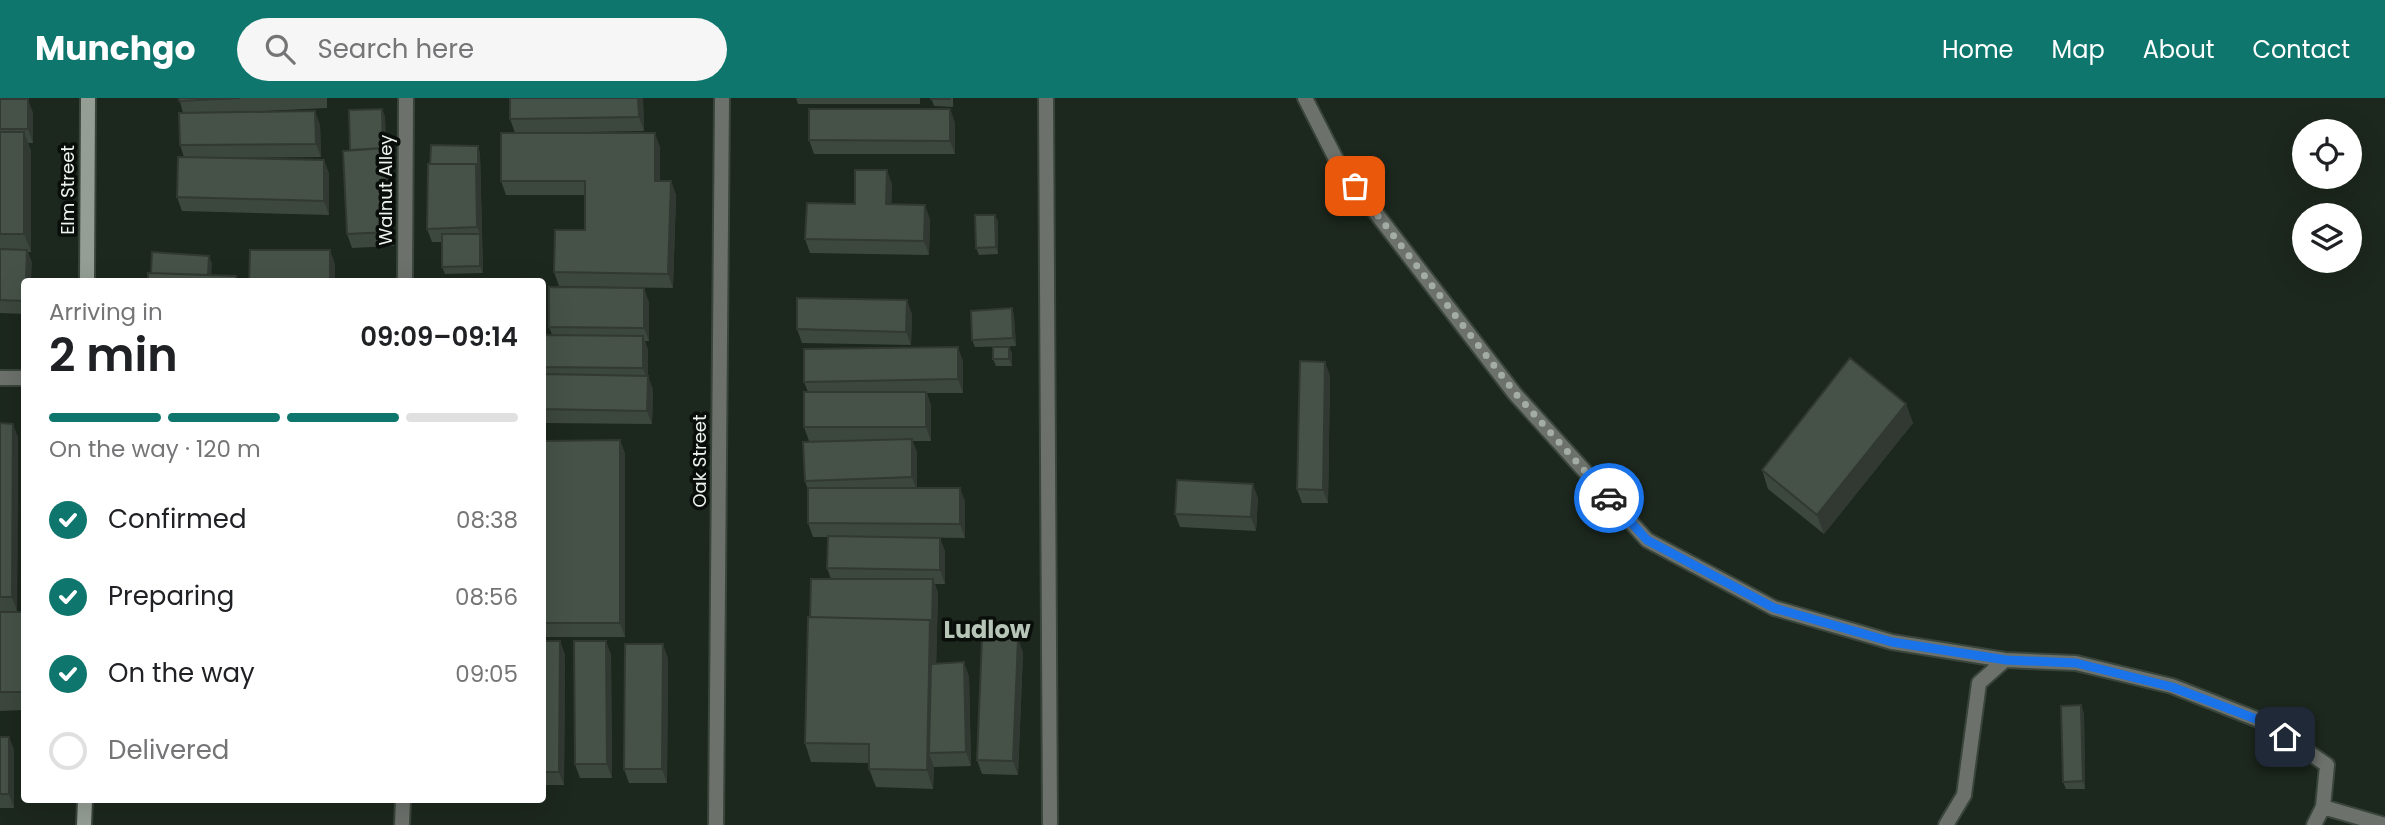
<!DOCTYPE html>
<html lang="en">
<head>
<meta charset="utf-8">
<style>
	:root { --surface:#fff; --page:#f6f6f6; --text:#202124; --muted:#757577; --line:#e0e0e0; --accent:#0f766e }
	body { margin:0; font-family:Poppins,sans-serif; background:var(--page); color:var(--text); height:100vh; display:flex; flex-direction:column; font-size:26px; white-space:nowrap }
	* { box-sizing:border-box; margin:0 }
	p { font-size:23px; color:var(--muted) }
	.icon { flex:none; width:38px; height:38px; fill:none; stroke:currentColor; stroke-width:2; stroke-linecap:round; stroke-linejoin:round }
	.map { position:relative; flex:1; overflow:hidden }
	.details { position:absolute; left:21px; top:180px; width:525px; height:525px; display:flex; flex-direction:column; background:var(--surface); border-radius:7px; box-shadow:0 7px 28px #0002 }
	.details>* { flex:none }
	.tools { position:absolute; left:2292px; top:21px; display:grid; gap:14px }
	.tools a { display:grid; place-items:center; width:70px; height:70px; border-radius:50%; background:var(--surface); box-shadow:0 7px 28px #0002; font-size:35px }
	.pin { position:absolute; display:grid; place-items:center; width:60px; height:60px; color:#fff; margin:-30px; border-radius:14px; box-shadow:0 4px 10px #0006 }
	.courier { position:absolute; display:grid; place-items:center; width:70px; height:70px; margin:-35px; border:5px solid #1a73e8; border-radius:50%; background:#fff; color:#222; box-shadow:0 2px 9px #0007 }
	.headline em { font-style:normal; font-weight:600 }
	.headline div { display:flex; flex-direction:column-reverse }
	.headline { display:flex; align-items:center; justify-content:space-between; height:119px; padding:0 28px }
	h1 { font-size:46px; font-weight:600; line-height:52px }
	.bar { display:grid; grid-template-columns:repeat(4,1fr); gap:10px 7px; align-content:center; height:84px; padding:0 28px }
	.bar i { height:9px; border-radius:5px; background:var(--line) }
	.bar .on { background:var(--accent) }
	.bar p { grid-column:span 4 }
	ol { padding:0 28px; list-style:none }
	li { display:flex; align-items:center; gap:21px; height:77px }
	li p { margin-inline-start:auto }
	li .icon { padding:7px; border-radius:50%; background:var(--accent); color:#fff; stroke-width:4 }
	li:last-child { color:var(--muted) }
	li i { width:38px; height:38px; border:4px solid var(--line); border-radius:50% }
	header { display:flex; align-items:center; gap:42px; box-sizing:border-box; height:98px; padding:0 35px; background:var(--accent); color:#fff }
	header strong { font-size:33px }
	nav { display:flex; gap:38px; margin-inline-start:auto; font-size:24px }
	.search { width:490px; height:63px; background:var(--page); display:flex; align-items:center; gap:18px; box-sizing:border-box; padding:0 24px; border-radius:38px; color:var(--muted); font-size:26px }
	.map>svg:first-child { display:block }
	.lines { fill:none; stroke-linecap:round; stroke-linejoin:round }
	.lane-casing { stroke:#39443a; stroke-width:18 }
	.street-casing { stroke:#39443a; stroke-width:18 }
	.secondary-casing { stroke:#39443a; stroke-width:18 }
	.lane { stroke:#6c716c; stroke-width:14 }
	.street { stroke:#6c716c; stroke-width:14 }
	.secondary { stroke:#959e95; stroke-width:14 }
	.wall { fill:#3c473d }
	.shaded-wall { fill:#313932 }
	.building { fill:#465247; stroke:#313932; stroke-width:2 }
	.done { stroke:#a4ada5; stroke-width:7; stroke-dasharray:0 12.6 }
	.route { stroke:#1a73e8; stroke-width:9 }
	.labels { text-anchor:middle; stroke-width:7; stroke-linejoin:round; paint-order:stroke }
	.street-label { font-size:18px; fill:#eef5ee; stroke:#090e0a }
	.district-label { font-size:24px; font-weight:bold; fill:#b7c5b8; stroke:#090e0a }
</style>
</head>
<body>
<header>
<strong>Munchgo</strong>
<div class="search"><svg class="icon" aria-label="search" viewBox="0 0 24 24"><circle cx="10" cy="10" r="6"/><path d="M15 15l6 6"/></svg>Search here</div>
<nav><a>Home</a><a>Map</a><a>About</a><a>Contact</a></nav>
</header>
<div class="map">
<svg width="2385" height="727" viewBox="0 0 2385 727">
	<rect width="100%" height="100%" fill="#1c271d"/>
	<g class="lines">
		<!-- lane casing -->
		<g class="lane-casing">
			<path id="lane" d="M 1046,0 L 1050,727
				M 1305,0 L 1339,67 L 1515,296 L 1647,442 L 1774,510 L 1892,544 L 2005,562 L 2076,565 L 2172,588 L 2264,624 L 2327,667 L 2323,709 L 2314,727
				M 405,184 L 406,0
				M 2323,709 L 2385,727
				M 402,727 L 403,702
				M 1946,727 L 1964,697 L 1979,585 L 2005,562"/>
		</g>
		<!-- street casing -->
		<g class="street-casing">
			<path id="street" d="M 0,280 L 24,280
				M 716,727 L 722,0"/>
		</g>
		<!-- secondary casing -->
		<g class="secondary-casing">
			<path id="secondary" d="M 87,184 L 88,0
				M 84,727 L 85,702"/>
		</g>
		<!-- lane -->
		<use href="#lane" class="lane"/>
		<!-- street -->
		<use href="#street" class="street"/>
		<!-- secondary -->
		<use href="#secondary" class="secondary"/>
	</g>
	<!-- wall -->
	<path class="wall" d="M 0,0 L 26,0 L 33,15 L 33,45 L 28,45 L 31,53 L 31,154 L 28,154 L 32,165 L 24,184 L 24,216 L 0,215 Z
		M 179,0 L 327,0 L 327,10 L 245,14 L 320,27 L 321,59 L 228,60 L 324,62 L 329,76 L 329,117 L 182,113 L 177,99 L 184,59 L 180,47 L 183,15 Z
		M 643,0 L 644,33 L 529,35 L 660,49 L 660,83 L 671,83 L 676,97 L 673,190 L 559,188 L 554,174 L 585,132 L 585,97 L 506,97 L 501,83 L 515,35 L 510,21 Z
		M 796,0 L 920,0 L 920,6 L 798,6 Z
		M 931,0 L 953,0 L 953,9 L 934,8 Z
		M 382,11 L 385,19 L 386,53 L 390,64 L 394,148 L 352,150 L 347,136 L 350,52 Z
		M 950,11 L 955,25 L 955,56 L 814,56 L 809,42 Z
		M 478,48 L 480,56 L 483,175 L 445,176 L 442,169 L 442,144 L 432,144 L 427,131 L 430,66 Z
		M 892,86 L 891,106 L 930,121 L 929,157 L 810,155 L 805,141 L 855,106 Z
		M 995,117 L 998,124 L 998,156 L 979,157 L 976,150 Z
		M 649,204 L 649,243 L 645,243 L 648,252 L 648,278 L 653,292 L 652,326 L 542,325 L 542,237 L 552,237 L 549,229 Z
		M 1012,210 L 1014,218 L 1016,248 L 975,249 L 972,242 Z
		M 912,216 L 911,247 L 802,245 L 797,231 Z
		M 1009,249 L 1012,256 L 1012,268 L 996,268 L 993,261 Z
		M 963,263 L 963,295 L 927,295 L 931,308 L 931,343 L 912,343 L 917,354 L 917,390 L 960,390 L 965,404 L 965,440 L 896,439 L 940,440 L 945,454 L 945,486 L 935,486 L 938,495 L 936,566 L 969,578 L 971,668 L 934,669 L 933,691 L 876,689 L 869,671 L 869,665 L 811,664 L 805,645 L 810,519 L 831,481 L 827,470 L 828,439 L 813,439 L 808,425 L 808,392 L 805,383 L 839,343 L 809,343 L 804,329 L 808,294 L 804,284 Z
		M 1330,277 L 1328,405 L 1302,405 L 1297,391 Z
		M 1906,306 L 1913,325 L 1824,436 L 1768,391 L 1762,372 Z
		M 0,325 L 18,339 L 17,513 L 0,513 Z
		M 620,342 L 625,356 L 625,539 L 542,539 L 542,343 Z
		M 1258,400 L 1256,433 L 1180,429 L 1175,416 Z
		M 0,514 L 24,514 L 24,612 L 0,613 Z
		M 1018,541 L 1023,555 L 1018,677 L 982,676 L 977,662 Z
		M 542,543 L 560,543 L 565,557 L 564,687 L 542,687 Z
		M 611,556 L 612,680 L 580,680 L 575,666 Z
		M 668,560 L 667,685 L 629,685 L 624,671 Z
		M 2084,615 L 2085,691 L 2066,691 L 2063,684 Z
		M 0,639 L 9,639 L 14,652 L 14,710 L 0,710 Z"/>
	<!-- shaded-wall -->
	<path class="shaded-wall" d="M 638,0 L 643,0 L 644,33 L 639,19 Z
		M 28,1 L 33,15 L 33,45 L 28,31 Z
		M 382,11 L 385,19 L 386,53 L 390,64 L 394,148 L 389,134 Z
		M 950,11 L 955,25 L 955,56 L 950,43 Z
		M 315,13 L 320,27 L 321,59 L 316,46 Z
		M 24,34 L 31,53 L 31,154 L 24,136 Z
		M 655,35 L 660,49 L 660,97 L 655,83 Z
		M 478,48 L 480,56 L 483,175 L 480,168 L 480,136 L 477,129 L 476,66 Z
		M 324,62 L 329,76 L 329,117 L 324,103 Z
		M 887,72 L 892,86 L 891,120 L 886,106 Z
		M 671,83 L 676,97 L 673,190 L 668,176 Z
		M 925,107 L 930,121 L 929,157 L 924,143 Z
		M 995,117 L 998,124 L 998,156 L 996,149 Z
		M 27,152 L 32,165 L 31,184 L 26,184 Z
		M 330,152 L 335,166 L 335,184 L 330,184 Z
		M 209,158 L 212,165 L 211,184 L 207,184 Z
		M 644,190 L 649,204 L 649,243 L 644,230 Z
		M 907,202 L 912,216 L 911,247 L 906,234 Z
		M 1012,210 L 1014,218 L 1016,248 L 1013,240 Z
		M 643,238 L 648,252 L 648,284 L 643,270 Z
		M 958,249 L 963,263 L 963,295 L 958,281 Z
		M 1009,249 L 1012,256 L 1012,268 L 1009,261 Z
		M 1325,264 L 1330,277 L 1328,405 L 1323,392 Z
		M 648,278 L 653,292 L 652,326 L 647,313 Z
		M 926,294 L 931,308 L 931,343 L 926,329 Z
		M 1906,306 L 1913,325 L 1824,436 L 1817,417 Z
		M 13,326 L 18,339 L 17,513 L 12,499 Z
		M 912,341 L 917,354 L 917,393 L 912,379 Z
		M 620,342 L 625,356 L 625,539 L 620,525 Z
		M 1253,386 L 1258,400 L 1256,433 L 1251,419 Z
		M 960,390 L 965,404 L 965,440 L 960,426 Z
		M 940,440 L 945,454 L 945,486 L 940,472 Z
		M 933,481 L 938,495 L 934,655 L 929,655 L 934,669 L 933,691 L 927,672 L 930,522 Z
		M 1018,541 L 1023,555 L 1018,677 L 1013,663 Z
		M 560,543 L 565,557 L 564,687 L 559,674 Z
		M 606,543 L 611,556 L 612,680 L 607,666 Z
		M 663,546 L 668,560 L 667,685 L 662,671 Z
		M 964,564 L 969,578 L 971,668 L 966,654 Z
		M 2081,607 L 2084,615 L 2085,691 L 2083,683 Z
		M 9,639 L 14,652 L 14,710 L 9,696 Z"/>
	<!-- building -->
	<path class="building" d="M 179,0 L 240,0 L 179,3 Z
		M 510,0 L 638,0 L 639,19 L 510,21 Z
		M 931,0 L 950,0 L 950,1 L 931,1 Z
		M 0,1 L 28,1 L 28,31 L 0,31 Z
		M 382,11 L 383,50 L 350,52 L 349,12 Z
		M 809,11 L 950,11 L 950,43 L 809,42 Z
		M 315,13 L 316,46 L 180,47 L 179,15 Z
		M 0,34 L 24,34 L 24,136 L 0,136 Z
		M 501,35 L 655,35 L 655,83 L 671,83 L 668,176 L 554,174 L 555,132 L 585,132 L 585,83 L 501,83 Z
		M 431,47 L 478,48 L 478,72 L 476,66 L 430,66 Z
		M 385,50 L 389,134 L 347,136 L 343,53 Z
		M 178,59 L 324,62 L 324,103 L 177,99 Z
		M 428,66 L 476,66 L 477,129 L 427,131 Z
		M 855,72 L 887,72 L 886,106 L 925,107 L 924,143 L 805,141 L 807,105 L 855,106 Z
		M 975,117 L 995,117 L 996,149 L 976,150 Z
		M 442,136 L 480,136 L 480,168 L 442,169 Z
		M 0,151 L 27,152 L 26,184 L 24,184 L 24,203 L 0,202 Z
		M 250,152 L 330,152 L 330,184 L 249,184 Z
		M 152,154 L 209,158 L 208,177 L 151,175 Z
		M 148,175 L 236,178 L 236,184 L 148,184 Z
		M 426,181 L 473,181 L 472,184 L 425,184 Z
		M 549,189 L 644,190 L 644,230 L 549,229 Z
		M 797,200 L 907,202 L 906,234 L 797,231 Z
		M 1012,210 L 1013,240 L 972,242 L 971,213 Z
		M 542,237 L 643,238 L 643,270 L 542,269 Z
		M 958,249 L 958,281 L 804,284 L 804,251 Z
		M 993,249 L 1009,249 L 1009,261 L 993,261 Z
		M 1850,260 L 1906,306 L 1817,417 L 1762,372 Z
		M 1300,263 L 1325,264 L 1323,392 L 1297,391 Z
		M 542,276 L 648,278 L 647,313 L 542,311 Z
		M 804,294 L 926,294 L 926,329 L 804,329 Z
		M 0,325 L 13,326 L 12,499 L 0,499 Z
		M 912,341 L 912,379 L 805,383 L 803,344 Z
		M 620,342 L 620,525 L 542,525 L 542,343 Z
		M 1177,382 L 1253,386 L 1251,419 L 1175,416 Z
		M 808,390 L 960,390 L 960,426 L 808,425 Z
		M 828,438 L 940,440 L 940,472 L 827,470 Z
		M 811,481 L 933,481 L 932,526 L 930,522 L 810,519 Z
		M 0,514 L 24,514 L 24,594 L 0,594 Z
		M 808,519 L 930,522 L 927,672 L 869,671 L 869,646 L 805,645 Z
		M 982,540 L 1018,541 L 1013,663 L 977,662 Z
		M 542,543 L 560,543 L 559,674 L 542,674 Z
		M 574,543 L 606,543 L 607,666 L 575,666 Z
		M 625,546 L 663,546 L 662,671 L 624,671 Z
		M 964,564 L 966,654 L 929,655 L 931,566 Z
		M 2081,607 L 2083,683 L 2063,684 L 2061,608 Z
		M 0,639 L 9,639 L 9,696 L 0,696 Z"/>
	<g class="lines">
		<!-- done -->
		<path class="done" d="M 1355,88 L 1516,296 L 1609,400"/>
		<!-- route -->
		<path class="route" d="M 1609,400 L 1647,442 L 1774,510 L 1892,544 L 2006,562 L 2076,565 L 2172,589 L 2264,624 L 2285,639"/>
	</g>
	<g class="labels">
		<!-- street labels -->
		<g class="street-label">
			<text transform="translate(68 92) rotate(-90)" y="6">Elm Street</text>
			<text transform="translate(386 92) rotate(-90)" y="6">Walnut Alley</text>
			<text transform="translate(700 363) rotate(-90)" y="6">Oak Street</text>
		</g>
		<!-- district labels -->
		<g class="district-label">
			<text x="987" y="540">Ludlow</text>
		</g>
	</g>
</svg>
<div class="tools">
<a><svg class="icon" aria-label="locate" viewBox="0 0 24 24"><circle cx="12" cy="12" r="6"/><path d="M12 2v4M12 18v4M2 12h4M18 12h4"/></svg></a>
<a><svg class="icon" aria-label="layers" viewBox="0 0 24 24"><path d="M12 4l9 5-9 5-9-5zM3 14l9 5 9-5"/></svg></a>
</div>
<div class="pin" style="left:1355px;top:88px;background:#ea580c"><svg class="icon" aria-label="bag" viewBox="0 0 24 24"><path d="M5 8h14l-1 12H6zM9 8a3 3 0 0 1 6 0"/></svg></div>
<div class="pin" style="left:2285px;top:639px;background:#1f2937"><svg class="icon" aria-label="home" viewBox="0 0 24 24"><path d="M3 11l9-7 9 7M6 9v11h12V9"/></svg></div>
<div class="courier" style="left:1609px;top:400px"><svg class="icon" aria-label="car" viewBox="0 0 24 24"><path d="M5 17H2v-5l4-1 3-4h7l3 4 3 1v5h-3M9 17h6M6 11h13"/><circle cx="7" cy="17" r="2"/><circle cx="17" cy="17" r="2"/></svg></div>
<section class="details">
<div class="headline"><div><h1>2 min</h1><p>Arriving in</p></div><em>09:09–09:14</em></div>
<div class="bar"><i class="on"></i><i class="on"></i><i class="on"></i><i></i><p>On the way · 120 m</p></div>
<ol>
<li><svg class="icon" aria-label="check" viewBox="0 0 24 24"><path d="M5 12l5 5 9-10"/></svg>Confirmed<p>08:38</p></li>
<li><svg class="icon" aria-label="check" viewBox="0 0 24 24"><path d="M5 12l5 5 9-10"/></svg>Preparing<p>08:56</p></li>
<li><svg class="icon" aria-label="check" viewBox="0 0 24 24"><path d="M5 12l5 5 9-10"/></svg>On the way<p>09:05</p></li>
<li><i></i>Delivered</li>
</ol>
</section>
</div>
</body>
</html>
